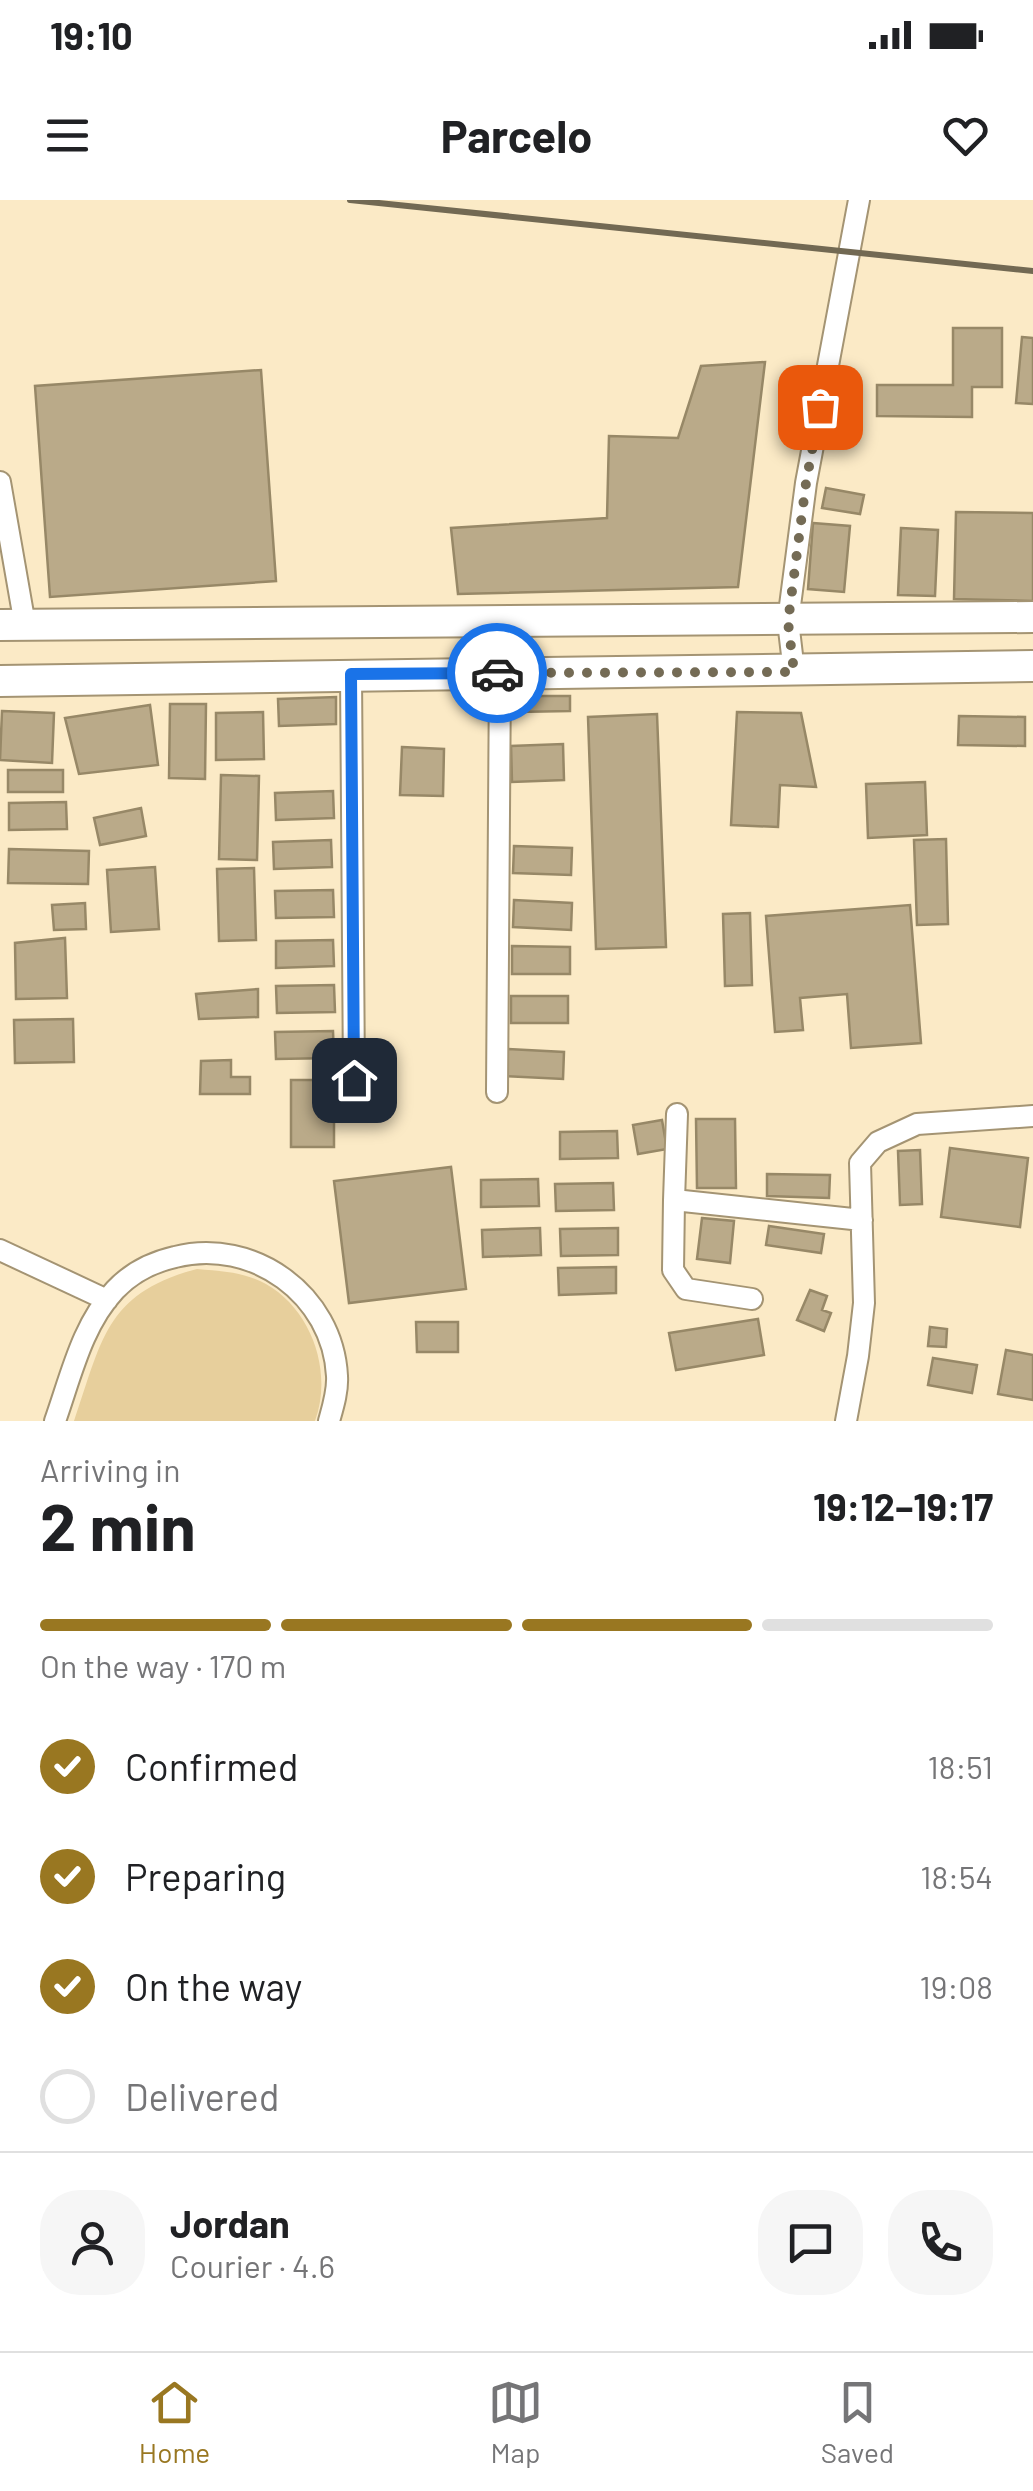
<!DOCTYPE html>
<html lang="en">
<head>
<meta charset="utf-8">
<style>
	:root { --surface:#fff; --page:#f6f6f6; --text:#202124; --muted:#757577; --line:#e0e0e0; --accent:#997721 }
	body { margin:0; font-family:Barlow,sans-serif; background:var(--page); color:var(--text); height:100vh; display:flex; flex-direction:column; font-size:38px; white-space:nowrap }
	* { box-sizing:border-box; margin:0 }
	p { font-size:32px; color:var(--muted) }
	.icon { flex:none; width:55px; height:55px; fill:none; stroke:currentColor; stroke-width:2; stroke-linecap:round; stroke-linejoin:round }
	.map { position:relative; height:1221px; overflow:hidden }
	.panel { display:flex; flex-direction:column; background:var(--surface); flex:1 }
	.panel>* { flex:none }
	.pin { position:absolute; display:grid; place-items:center; width:85px; height:85px; color:#fff; margin:-42px; border-radius:20px; box-shadow:0 5px 15px #0006 }
	.courier { position:absolute; display:grid; place-items:center; width:100px; height:100px; margin:-50px; border:8px solid #1a73e8; border-radius:50%; background:#fff; color:#222; box-shadow:0 2px 12px #0007 }
	.headline em { font-style:normal; font-weight:700 }
	.headline div { display:flex; flex-direction:column-reverse }
	.headline { display:flex; align-items:center; justify-content:space-between; height:170px; padding:0 40px }
	h1 { font-size:65px; font-weight:700; line-height:75px }
	.bar { display:grid; grid-template-columns:repeat(4,1fr); gap:15px 10px; align-content:center; height:120px; padding:0 40px }
	.bar i { height:12px; border-radius:8px; background:var(--line) }
	.bar .on { background:var(--accent) }
	.bar p { grid-column:span 4 }
	.line { display:flex; align-items:center; gap:25px; padding:0 40px; border-top:2px solid var(--line) }
	.line div { flex:1 }
	.round { display:grid; place-items:center; flex:none; width:105px; height:105px; border-radius:40px; background:var(--page) }
	ol { padding:0 40px; list-style:none }
	li { display:flex; align-items:center; gap:30px; height:110px }
	li p { margin-inline-start:auto }
	li .icon { padding:10px; border-radius:50%; background:var(--accent); color:#fff; stroke-width:4 }
	li:last-child { color:var(--muted) }
	li i { width:55px; height:55px; border:5px solid var(--line); border-radius:50% }
	.status { display:flex; justify-content:space-between; align-items:center; height:70px; padding:0 50px; background:var(--surface); direction:ltr }
	.status svg { height:28px; fill:currentColor }
	header { display:flex; justify-content:space-between; align-items:center; height:130px; padding:0 40px; background:var(--surface); font-size:45px; font-weight:700 }
	.tabs { display:flex; justify-content:space-around; align-items:center; height:140px; border-top:2px solid var(--line); background:var(--surface); font-size:28px; color:var(--muted) }
	.tabs a { display:grid; justify-items:center; gap:5px }
	.tabs .on { color:var(--accent) }
	.map>svg:first-child { display:block }
	.green { fill:#e7cf9c }
	.building { fill:#baaa89; stroke:#978867; stroke-width:2.5 }
	.lines { fill:none; stroke-linecap:round; stroke-linejoin:round }
	.street-casing { stroke:#a49473; stroke-width:24 }
	.secondary-casing { stroke:#a49473; stroke-width:34 }
	.street { stroke:#fff; stroke-width:20 }
	.secondary { stroke:#fff; stroke-width:30 }
	.rail { stroke:#726953; stroke-width:6 }
	.done { stroke:#746b55; stroke-width:10; stroke-dasharray:0 18 }
	.route { stroke:#1a73e8; stroke-width:12 }
</style>
</head>
<body>
<div class="status"><b>19:10</b><svg viewBox="0 0 49 12"><path d="M0 12V9h3v3zM5 12V6h3v6zM10 12V3h3v9zM15 12V0h3v12zM26 1h20v11H26zM47 4h2v5h-2z"/></svg></div>
<header><svg class="icon" aria-label="menu" viewBox="0 0 24 24"><path d="M4 6h16M4 12h16M4 18h16"/></svg>Parcelo<svg class="icon" aria-label="heart" viewBox="0 0 24 24"><path d="M12 20l-8-8c-3-5 5-10 8-4 3-6 11-1 8 4z"/></svg></header>
<div class="map">
<svg width="1033" height="1221" viewBox="0 0 1033 1221">
	<rect width="100%" height="100%" fill="#fbeac6"/>
	<!-- green -->
	<path class="green" d="M 197,1069 C 221,1071 244,1072 266,1084 C 312,1110 333,1172 315,1221 L 74,1221 C 102,1141 105,1093 197,1069 Z"/>
	<!-- building -->
	<path class="building" d="M 953,128 L 1002,128 L 1002,187 L 972,187 L 972,217 L 877,216 L 877,185 L 953,185 Z
		M 1022,137 L 1033,138 L 1033,204 L 1016,203 Z
		M 765,162 L 738,387 L 458,394 L 451,328 L 607,318 L 609,236 L 678,238 L 701,166 Z
		M 261,170 L 276,381 L 50,397 L 35,186 Z
		M 826,288 L 864,295 L 860,314 L 822,308 Z
		M 956,312 L 1033,313 L 1033,401 L 954,399 Z
		M 813,323 L 850,326 L 844,392 L 808,389 Z
		M 901,328 L 938,330 L 935,396 L 898,395 Z
		M 517,496 L 570,496 L 570,511 L 517,512 Z
		M 336,497 L 336,524 L 279,526 L 278,499 Z
		M 170,504 L 206,504 L 205,579 L 169,578 Z
		M 150,505 L 158,565 L 79,574 L 65,518 Z
		M 2,511 L 54,513 L 52,563 L 0,560 Z
		M 263,512 L 264,559 L 216,560 L 216,513 Z
		M 737,512 L 801,513 L 816,587 L 780,585 L 778,627 L 731,625 Z
		M 657,514 L 666,747 L 596,749 L 588,517 Z
		M 959,516 L 1025,517 L 1025,546 L 958,545 Z
		M 563,544 L 564,580 L 512,582 L 511,546 Z
		M 402,547 L 444,549 L 443,596 L 400,595 Z
		M 8,570 L 63,570 L 63,592 L 8,592 Z
		M 221,575 L 259,576 L 257,660 L 219,659 Z
		M 925,582 L 927,635 L 868,638 L 866,584 Z
		M 333,591 L 334,618 L 276,620 L 275,593 Z
		M 66,602 L 67,629 L 9,630 L 9,603 Z
		M 141,608 L 146,636 L 100,645 L 94,618 Z
		M 946,639 L 948,724 L 917,725 L 914,640 Z
		M 331,640 L 332,667 L 274,669 L 273,642 Z
		M 514,646 L 572,648 L 571,675 L 513,673 Z
		M 9,649 L 89,651 L 88,684 L 8,683 Z
		M 155,667 L 159,729 L 111,732 L 107,670 Z
		M 254,668 L 256,740 L 219,741 L 217,669 Z
		M 333,690 L 334,717 L 276,718 L 275,691 Z
		M 514,700 L 572,703 L 571,730 L 513,727 Z
		M 85,703 L 86,729 L 54,730 L 52,705 Z
		M 910,705 L 921,843 L 851,848 L 847,794 L 800,798 L 803,830 L 775,832 L 766,716 Z
		M 750,713 L 752,785 L 725,786 L 723,714 Z
		M 65,738 L 67,798 L 16,799 L 15,743 Z
		M 333,740 L 334,766 L 276,768 L 276,741 Z
		M 512,746 L 570,747 L 570,774 L 512,774 Z
		M 334,785 L 335,812 L 277,813 L 276,786 Z
		M 258,789 L 258,817 L 199,819 L 196,794 Z
		M 511,796 L 568,796 L 568,823 L 511,823 Z
		M 73,819 L 74,862 L 15,863 L 14,820 Z
		M 333,831 L 334,858 L 276,859 L 275,832 Z
		M 507,849 L 564,852 L 563,879 L 505,876 Z
		M 231,860 L 231,877 L 250,877 L 250,894 L 200,894 L 201,861 Z
		M 291,880 L 334,880 L 334,947 L 291,947 Z
		M 696,919 L 735,919 L 736,988 L 697,988 Z
		M 662,920 L 667,949 L 638,954 L 633,925 Z
		M 617,931 L 618,958 L 560,959 L 560,932 Z
		M 950,948 L 1028,958 L 1020,1027 L 941,1017 Z
		M 920,950 L 922,1004 L 900,1005 L 898,951 Z
		M 451,967 L 466,1089 L 349,1103 L 334,981 Z
		M 767,974 L 830,975 L 829,998 L 767,996 Z
		M 538,979 L 539,1006 L 481,1007 L 481,980 Z
		M 613,983 L 614,1010 L 556,1011 L 555,984 Z
		M 702,1018 L 734,1021 L 730,1063 L 697,1059 Z
		M 769,1026 L 824,1034 L 821,1053 L 766,1045 Z
		M 540,1028 L 541,1055 L 483,1057 L 482,1030 Z
		M 618,1028 L 618,1055 L 561,1056 L 560,1029 Z
		M 616,1067 L 616,1093 L 559,1095 L 558,1068 Z
		M 810,1090 L 827,1096 L 822,1110 L 831,1113 L 824,1131 L 797,1120 Z
		M 758,1119 L 764,1155 L 676,1170 L 669,1133 Z
		M 416,1122 L 458,1122 L 458,1152 L 417,1152 Z
		M 930,1127 L 947,1129 L 946,1147 L 928,1146 Z
		M 1006,1150 L 1033,1155 L 1033,1200 L 998,1194 Z
		M 933,1158 L 977,1165 L 972,1193 L 928,1185 Z"/>
	<g class="lines">
		<!-- street casing -->
		<g class="street-casing">
			<path id="street" d="M 0,282 L 25,425
				M 794,472 L 788,421 L 806,283 L 859,0
				M 351,474 L 354,880
				M 497,892 L 500,472
				M 677,914 L 674,1000 L 862,1020
				M 674,1000 L 673,1070 L 686,1089 L 752,1099
				M 0,1050 L 107,1100
				M 55,1221 C 71,1176 82,1125 115,1090 C 131,1073 153,1062 175,1057 C 253,1037 333,1095 337,1176 C 338,1191 333,1207 329,1221
				M 846,1221 L 858,1156 L 864,1103 L 860,963 L 878,942 L 917,924 L 1033,916"/>
		</g>
		<!-- secondary casing -->
		<g class="secondary-casing">
			<path id="secondary" d="M 0,425 L 1033,417
				M 0,481 L 1033,466"/>
		</g>
		<!-- street -->
		<use href="#street" class="street"/>
		<!-- secondary -->
		<use href="#secondary" class="secondary"/>
		<!-- rail -->
		<path class="rail" d="M 350,0 L 1033,71"/>
	</g>
	<g class="lines">
		<!-- done -->
		<path class="done" d="M 497,473 L 794,472 L 788,422 L 806,283 L 820,207"/>
		<!-- route -->
		<path class="route" d="M 354,880 L 351,474 L 497,473"/>
	</g>
</svg>
<div class="pin" style="left:820px;top:207px;background:#ea580c"><svg class="icon" aria-label="bag" viewBox="0 0 24 24"><path d="M5 8h14l-1 12H6zM9 8a3 3 0 0 1 6 0"/></svg></div>
<div class="pin" style="left:354px;top:880px;background:#1f2937"><svg class="icon" aria-label="home" viewBox="0 0 24 24"><path d="M3 11l9-7 9 7M6 9v11h12V9"/></svg></div>
<div class="courier" style="left:497px;top:473px"><svg class="icon" aria-label="car" viewBox="0 0 24 24"><path d="M5 17H2v-5l4-1 3-4h7l3 4 3 1v5h-3M9 17h6M6 11h13"/><circle cx="7" cy="17" r="2"/><circle cx="17" cy="17" r="2"/></svg></div>
</div>
<section class="panel">
<div class="headline"><div><h1>2 min</h1><p>Arriving in</p></div><em>19:12–19:17</em></div>
<div class="bar"><i class="on"></i><i class="on"></i><i class="on"></i><i></i><p>On the way · 170 m</p></div>
<ol>
<li><svg class="icon" aria-label="check" viewBox="0 0 24 24"><path d="M5 12l5 5 9-10"/></svg>Confirmed<p>18:51</p></li>
<li><svg class="icon" aria-label="check" viewBox="0 0 24 24"><path d="M5 12l5 5 9-10"/></svg>Preparing<p>18:54</p></li>
<li><svg class="icon" aria-label="check" viewBox="0 0 24 24"><path d="M5 12l5 5 9-10"/></svg>On the way<p>19:08</p></li>
<li><i></i>Delivered</li>
</ol>
<div class="line" style="height:180px"><a class="round"><svg class="icon" aria-label="person" viewBox="0 0 24 24"><circle cx="12" cy="8" r="4"/><path d="M4 21q1-7 8-7t8 7"/></svg></a><div><b>Jordan</b><p>Courier · 4.6</p></div><a class="round"><svg class="icon" aria-label="chat" viewBox="0 0 24 24"><path d="M4 5h16v11H9l-5 4z"/></svg></a><a class="round"><svg class="icon" aria-label="phone" viewBox="0 0 24 24"><path d="M5 4h4l2 5-3 2q2 4 5 5l2-3 5 2v4C11 20 4 13 5 4z"/></svg></a></div>
</section>
<nav class="tabs">
<a class="on"><svg class="icon" aria-label="home" viewBox="0 0 24 24"><path d="M3 11l9-7 9 7M6 9v11h12V9"/></svg>Home</a>
<a><svg class="icon" aria-label="map" viewBox="0 0 24 24"><path d="M3 6l6-2 6 2 6-2v14l-6 2-6-2-6 2zM9 4v14M15 6v14"/></svg>Map</a>
<a><svg class="icon" aria-label="saved" viewBox="0 0 24 24"><path d="M7 4h10v16l-5-4-5 4z"/></svg>Saved</a>
</nav>
</body>
</html>
